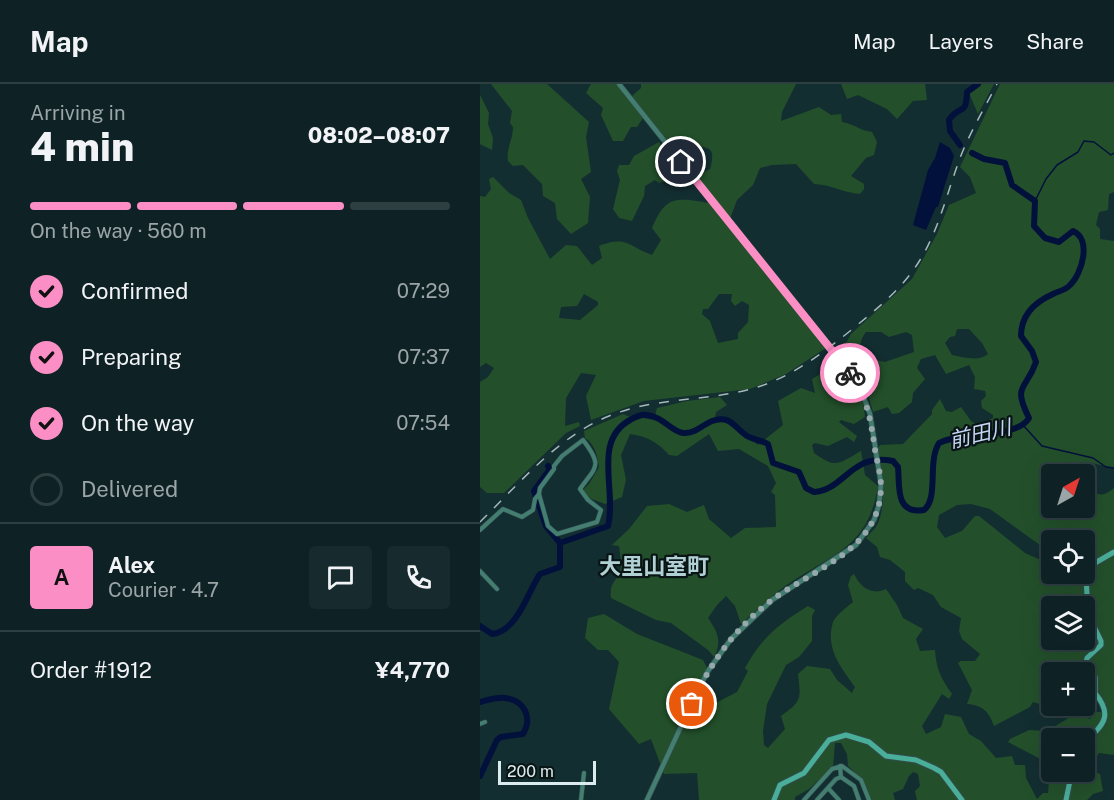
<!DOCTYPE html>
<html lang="en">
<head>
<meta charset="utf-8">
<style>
	:root { --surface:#0e2225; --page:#172a2d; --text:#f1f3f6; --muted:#9ba4a7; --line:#2e3f42; --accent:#fb8fc5 }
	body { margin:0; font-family:"Public Sans","Noto Sans JP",sans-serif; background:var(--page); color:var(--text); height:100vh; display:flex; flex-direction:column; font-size:22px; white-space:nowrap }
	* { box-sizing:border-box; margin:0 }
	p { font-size:20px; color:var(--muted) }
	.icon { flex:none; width:33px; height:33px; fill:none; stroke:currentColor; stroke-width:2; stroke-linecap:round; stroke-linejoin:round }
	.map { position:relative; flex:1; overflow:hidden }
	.sheet { display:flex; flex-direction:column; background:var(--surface); width:480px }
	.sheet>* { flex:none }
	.needle { width:39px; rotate:39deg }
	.fabs { position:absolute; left:561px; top:380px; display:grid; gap:12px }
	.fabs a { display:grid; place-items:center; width:54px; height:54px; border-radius:6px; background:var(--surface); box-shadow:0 6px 24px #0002,0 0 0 2px var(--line); font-size:30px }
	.scale { position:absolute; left:18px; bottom:15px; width:98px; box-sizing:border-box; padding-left:6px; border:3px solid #dcebed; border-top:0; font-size:16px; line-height:21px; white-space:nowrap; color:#dcebed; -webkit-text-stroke:4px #091415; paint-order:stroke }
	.pin { position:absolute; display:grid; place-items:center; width:51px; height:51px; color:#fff; margin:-26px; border:3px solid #fff; border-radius:50%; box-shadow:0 2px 6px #0007 }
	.courier { position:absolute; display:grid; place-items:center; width:60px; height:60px; margin:-30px; border:4px solid #fb8fc5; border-radius:50%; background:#fff; color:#222; box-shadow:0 2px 8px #0007 }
	.headline em { font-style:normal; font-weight:800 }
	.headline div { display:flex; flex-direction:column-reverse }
	.headline { display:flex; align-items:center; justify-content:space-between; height:102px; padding:0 30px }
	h1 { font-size:39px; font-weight:800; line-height:45px }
	.bar { display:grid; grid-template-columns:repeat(4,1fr); gap:9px 6px; align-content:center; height:72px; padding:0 30px }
	.bar i { height:8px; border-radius:4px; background:var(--line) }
	.bar .on { background:var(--accent) }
	.bar p { grid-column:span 4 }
	.line { display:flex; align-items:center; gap:15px; padding:0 30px; border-top:2px solid var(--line) }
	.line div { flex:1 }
	.round { display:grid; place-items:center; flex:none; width:63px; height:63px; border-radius:6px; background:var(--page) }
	ol { padding:0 30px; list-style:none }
	li { display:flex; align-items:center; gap:18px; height:66px }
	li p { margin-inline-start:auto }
	li .icon { padding:6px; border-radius:50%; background:var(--accent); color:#111; stroke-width:4 }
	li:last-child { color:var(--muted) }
	li i { width:33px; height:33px; border:3px solid var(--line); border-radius:50% }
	header { display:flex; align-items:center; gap:36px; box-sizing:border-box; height:84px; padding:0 30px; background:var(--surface); border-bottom:2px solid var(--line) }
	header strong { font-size:28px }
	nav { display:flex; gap:33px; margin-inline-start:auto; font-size:21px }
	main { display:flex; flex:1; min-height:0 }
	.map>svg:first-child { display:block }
	.green { fill:#23502b; fill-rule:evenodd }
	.water { fill:#02113c }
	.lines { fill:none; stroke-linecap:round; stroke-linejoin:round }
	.stream { stroke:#02113c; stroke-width:1.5 }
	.river { stroke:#02113c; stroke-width:6 }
	.minor-casing { stroke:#334c4f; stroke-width:5 }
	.tertiary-casing { stroke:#334c4f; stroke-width:6 }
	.secondary-casing { stroke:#334c4f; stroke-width:7 }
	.minor { stroke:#437e70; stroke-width:4 }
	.tertiary { stroke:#437e70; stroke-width:4.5 }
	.secondary { stroke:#4aaf99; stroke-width:5 }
	.rail { stroke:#a5b7b9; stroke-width:1.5; stroke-dasharray:10 10; stroke-linecap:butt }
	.tertiary-bridge-casing { stroke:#334c4f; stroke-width:6; stroke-linecap:butt }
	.tertiary-bridge { stroke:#437e70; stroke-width:4.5 }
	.done { stroke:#96a9ab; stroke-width:6; stroke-dasharray:0 10.8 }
	.route { stroke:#fb8fc5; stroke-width:8 }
	.labels { text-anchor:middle; stroke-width:4.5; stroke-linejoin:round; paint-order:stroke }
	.water-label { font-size:21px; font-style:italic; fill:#c5d6f5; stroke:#091415 }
	.quarter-label { font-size:22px; font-weight:bold; fill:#b1d0d4; stroke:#091415 }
</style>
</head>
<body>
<header>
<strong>Map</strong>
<nav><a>Map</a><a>Layers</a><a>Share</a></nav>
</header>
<main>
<section class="sheet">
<div class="headline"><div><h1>4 min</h1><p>Arriving in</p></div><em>08:02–08:07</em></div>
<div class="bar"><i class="on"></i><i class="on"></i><i class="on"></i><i></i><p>On the way · 560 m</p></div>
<ol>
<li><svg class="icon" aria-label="check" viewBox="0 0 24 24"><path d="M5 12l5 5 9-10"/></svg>Confirmed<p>07:29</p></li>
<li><svg class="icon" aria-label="check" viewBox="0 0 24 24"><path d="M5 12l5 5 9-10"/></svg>Preparing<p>07:37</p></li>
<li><svg class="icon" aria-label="check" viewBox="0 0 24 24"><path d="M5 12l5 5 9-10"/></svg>On the way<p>07:54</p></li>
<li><i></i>Delivered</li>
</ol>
<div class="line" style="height:108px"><b class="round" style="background:var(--accent);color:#111">A</b><div><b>Alex</b><p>Courier · 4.7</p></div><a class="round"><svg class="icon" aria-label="chat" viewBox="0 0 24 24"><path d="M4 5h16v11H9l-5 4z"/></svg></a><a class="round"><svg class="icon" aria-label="phone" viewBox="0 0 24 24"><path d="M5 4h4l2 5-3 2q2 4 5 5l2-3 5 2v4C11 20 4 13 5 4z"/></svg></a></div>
<div class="line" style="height:78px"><div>Order #1912</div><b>¥4,770</b></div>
</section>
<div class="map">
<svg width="634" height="716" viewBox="0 0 634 716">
	<rect width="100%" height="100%" fill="#132e31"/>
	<!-- green -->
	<path class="green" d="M 11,0 L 67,0 L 109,38 L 106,53 L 111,88 L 101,95 L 110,113 L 108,139 L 91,150 L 77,135 L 75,119 L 63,112 L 62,100 L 43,81 L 33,82 L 28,77 C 26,64 33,56 33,43 L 30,39 L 32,27 Z
		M 111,0 L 136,0 L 163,34 L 157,43 L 151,43 L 143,57 L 133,57 L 121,31 L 123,24 L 106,9 Z
		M 161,0 L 316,0 L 302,28 L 301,37 L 339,23 L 351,31 L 361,30 L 362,38 C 375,40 378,46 392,48 L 397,58 L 394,71 L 386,74 L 371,92 L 384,100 L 384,105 L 380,110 C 364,109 350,100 334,100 L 316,80 L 292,81 L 280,84 L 273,101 L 257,116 L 250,135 L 216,92 L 230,85 C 237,59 227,65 207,60 L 200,73 L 152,12 L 161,4 Z
		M 361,0 L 445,0 L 447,16 L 433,17 L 417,35 L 407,25 L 378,11 L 367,15 Z
		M 497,0 L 514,0 L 498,30 L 489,9 Z
		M 520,0 L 634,0 L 634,108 L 629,110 L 628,126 L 619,128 L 616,141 L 620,145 L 620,155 L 634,157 L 634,384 L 607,378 L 608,404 C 618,412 624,413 634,404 L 634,465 C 619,474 607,481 603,498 L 614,482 L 634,469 L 634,671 L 619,669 L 613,678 L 612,687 L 620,690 L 623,707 L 613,710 L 607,716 L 437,716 L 435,707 L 440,702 L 438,690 L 433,688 L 429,692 L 423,705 L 413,709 L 415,716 L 391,716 L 383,696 L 368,682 L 367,670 L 361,659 L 355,659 L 353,683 L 329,705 L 315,713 L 315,716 L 219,716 L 217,689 L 184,690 L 171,655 L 159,660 L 129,625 L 139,578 L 128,566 L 118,566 L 105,554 L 108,534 L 124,530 L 157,550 L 223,576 L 227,584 L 215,608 L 232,621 L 257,608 L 268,587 L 265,584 C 282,553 299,540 328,522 L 335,526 L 332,532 L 332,557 L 319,573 L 306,581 L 287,620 L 283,647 L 284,661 L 288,664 L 305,645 L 301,632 C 322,617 321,615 318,590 L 327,582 L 350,585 L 357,596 L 372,609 L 375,603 C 361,583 345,565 353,538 C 356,531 367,523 373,518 L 368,501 L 371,492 L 374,490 C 380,503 392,512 406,505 L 417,521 L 423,534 L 443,545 L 436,555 L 440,567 L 455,566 C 456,584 461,595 472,610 L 469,615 L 462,610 L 442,642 L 446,650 L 461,643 L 465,630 L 481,633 L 489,650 L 501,657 L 516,674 L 532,672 L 535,681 L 545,681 L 546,694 L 557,715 L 563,709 L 568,709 L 570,680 L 528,658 L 530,655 L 549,646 L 567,647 L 592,632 L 598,631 L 610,635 L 615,628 L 624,628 L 623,621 L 605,611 L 604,588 L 572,588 L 571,617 L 563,621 L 553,618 L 550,623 L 514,642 C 509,628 503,621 487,620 L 492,606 L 478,579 L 481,577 L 495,577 L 500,570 L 482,555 L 479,547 L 481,534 L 461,523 L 453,511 L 438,504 L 434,506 L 425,497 L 425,488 L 410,476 L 400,473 L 397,463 L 386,454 C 390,449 396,444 398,439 C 407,417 402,389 397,366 L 400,361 L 423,360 L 452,330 L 452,326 L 460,315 L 466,327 L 472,328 L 481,323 L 491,337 L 499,342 L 513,334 L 513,331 L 502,324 L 501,317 L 506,312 L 505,307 L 494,305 L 495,293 L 489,281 L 466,290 L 455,271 L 441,275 L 437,284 L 445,295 L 433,309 L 432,318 L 419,329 L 412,330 L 408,323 L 393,328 L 383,294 L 386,274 L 405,278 L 434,268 L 432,251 L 426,248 L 409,253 L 401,248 L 386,248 C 376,260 382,275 372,286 L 360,270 L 371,250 L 432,195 L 457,150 L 469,121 L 496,109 L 490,93 L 480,83 ZM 477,245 L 489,245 L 502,259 L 508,270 C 499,278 483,273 472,271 L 465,259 L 470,253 L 475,252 ZM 572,390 L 604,390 L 604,423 L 572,423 ZM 491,420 L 510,425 L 560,461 L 563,477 L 545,469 L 499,432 L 495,432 L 482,447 L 465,454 L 457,443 L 459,431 L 477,421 ZM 572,456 L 604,456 L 604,489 L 572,489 ZM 572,522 L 604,522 L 604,555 L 572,555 ZM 572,654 L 604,654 L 604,687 L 572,687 Z
		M 0,11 L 9,29 L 8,40 L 13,54 L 12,66 L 0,60 Z
		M 179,58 L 192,76 L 195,89 L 189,96 L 179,99 L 175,96 L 165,102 L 164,112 L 152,137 L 139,134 L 133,125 L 140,96 L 137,87 L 139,81 L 149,81 L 154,72 Z
		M 13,93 L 29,109 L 41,116 L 48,134 L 70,175 L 86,161 L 97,162 L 112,181 L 122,174 L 119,162 C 147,151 149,163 172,171 L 181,156 L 172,144 C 186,110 197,114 230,119 L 346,264 L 306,290 L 270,305 L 164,317 L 111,336 L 106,312 L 116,291 L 101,289 L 86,314 L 85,342 L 99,338 L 100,342 L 86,349 L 24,409 L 7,409 L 0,403 L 0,298 L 8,293 L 14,284 L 6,279 L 0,283 L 0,112 L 5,113 L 11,105 L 9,95 ZM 104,210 L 118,218 L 118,221 L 100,236 L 79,234 L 81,223 L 97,222 ZM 239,210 L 252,210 L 251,217 L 255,222 L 262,217 L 269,221 L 268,238 L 258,249 L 258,255 L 238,259 L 230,237 L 222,230 L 223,225 L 228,225 Z
		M 358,279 C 372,296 384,310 385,333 L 374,340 L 361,336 L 359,338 L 377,352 L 374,358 L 367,353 L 348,362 L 335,359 L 332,361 L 334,369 C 356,385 358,380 381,367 L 385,391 L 398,402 C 388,468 346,471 300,506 C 286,517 274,529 261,540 L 255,522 L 246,512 L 237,521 L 228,534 C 238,548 242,558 234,573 L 228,566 L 191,539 L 176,536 L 131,514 C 129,498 136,499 140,487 C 142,479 140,470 139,462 L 132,461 L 149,445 L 167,422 L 189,420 L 207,428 L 224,421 L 229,435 L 251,454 L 265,444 L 296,443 L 295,411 L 291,408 L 296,399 L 288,382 L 259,365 L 238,367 L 229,350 L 197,372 L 189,371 C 178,358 166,352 150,350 L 141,371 L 146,396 L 142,413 L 125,420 L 109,414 L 103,406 L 109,400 L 119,383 C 117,371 115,360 105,354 L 104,347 L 143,330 L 157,336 L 162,334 L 174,336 L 177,324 L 207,317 L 240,313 L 247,321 L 236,328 L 235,334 L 254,341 L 278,361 L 303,341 L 298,317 L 321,304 L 335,309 L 332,295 Z"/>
	<!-- water -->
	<path class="water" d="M 460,58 L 470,64 L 474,72 L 458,123 L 456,123 L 446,146 L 433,141 L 448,86 L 455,74 Z"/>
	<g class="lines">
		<!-- stream -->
		<path class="stream" d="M 555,117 L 566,95 L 577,81 L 598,68 L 604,57 L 614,58 L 631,71 L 634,69
			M 542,340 L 562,362 L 613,374 L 626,383 L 634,384"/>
		<!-- river -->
		<path class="river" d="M 480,61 L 470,47 L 469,36 C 480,19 486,34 487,8 L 498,0
			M 68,382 L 70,385 L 54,407 L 66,442 L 80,459
			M 0,542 L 12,550 C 38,547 48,507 60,490 L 80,483 L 80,459 L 128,442 C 137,406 112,357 150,336 C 155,333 161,330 167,331 C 184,333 190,347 203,349 C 215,350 222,341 232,337 C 250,330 255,344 267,352 C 274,356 281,356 288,360 L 293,379 L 319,388 L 326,404 L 334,408 C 365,406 371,368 413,377 L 418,383 C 420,400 414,431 444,426 C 459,414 447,378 459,359 C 478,348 537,355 549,334 C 532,300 546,307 556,278 L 552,267 L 541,252 C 541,230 555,218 573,210 C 579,207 586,206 590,201 C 602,190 612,155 593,147 L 579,158 L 565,154 L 554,142 L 555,117 L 532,101 L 525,79 L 504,75 L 492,69
			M 0,618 C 8,616 17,613 25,614 C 44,616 53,633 43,650 L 21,653 L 17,656 L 0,692"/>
		<!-- minor casing -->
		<g class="minor-casing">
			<path id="minor" d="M 0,446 L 23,425 L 42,433 L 53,426 L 55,415 L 59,410 L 60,404 L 74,385 L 74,382 L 82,372 L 103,356 C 124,383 115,383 100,405 L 108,416 L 121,426 L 117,438 L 77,450 L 68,442 L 59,410
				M 0,487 L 17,505
				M 0,640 L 5,638
				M 360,682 L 361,693
				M 361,693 L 374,702 L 379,716
				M 348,704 L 359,716
				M 101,716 L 104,689
				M 324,716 L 352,685 L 362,682 L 381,696 L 389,716
				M 337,716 L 356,695 L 361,693"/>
		</g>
		<!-- tertiary casing -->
		<g class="tertiary-casing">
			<path id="tertiary" d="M 139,0 L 343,256
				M 167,716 L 217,608 L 228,587 L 251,555 L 292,516 L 376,461 L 394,436 L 399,421 L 401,400 L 390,330 L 380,304 L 356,271"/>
		</g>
		<!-- secondary casing -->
		<g class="secondary-casing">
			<path id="secondary" d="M 604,659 C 623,641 634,632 615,609 L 615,593 L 606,581 L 607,574 L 621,561 L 621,557 L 608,530 L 606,492 L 615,479 L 634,468
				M 294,716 L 300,701 L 324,689 L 349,656 L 366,651 L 389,658 L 406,672 L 436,676 L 454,684 L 461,688 L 482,716
				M 586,716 L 592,687"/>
		</g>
		<!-- minor -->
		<use href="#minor" class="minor"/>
		<!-- tertiary -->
		<use href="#tertiary" class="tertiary"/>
		<!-- secondary -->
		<use href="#secondary" class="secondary"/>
		<!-- rail -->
		<path class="rail" d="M 0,438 C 39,400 77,353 129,332 C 170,315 215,317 258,308 C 305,299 339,272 375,243 C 394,227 413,212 428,193 C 458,156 465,112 482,69 C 492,45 505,23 517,0"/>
		<!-- tertiary-bridge casing -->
		<g class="tertiary-bridge-casing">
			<path id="tertiary-bridge" d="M 343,256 L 356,271"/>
		</g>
		<!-- tertiary-bridge -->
		<use href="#tertiary-bridge" class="tertiary-bridge"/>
	</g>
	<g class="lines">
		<!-- done -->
		<path class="done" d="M 212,620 C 230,579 256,543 292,516 C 335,484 400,466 401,403 C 401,390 397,378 395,366 C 391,337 387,313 370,289"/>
		<!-- route -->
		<path class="route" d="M 201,78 L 370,289"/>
	</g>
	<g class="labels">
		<!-- water labels -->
		<g class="water-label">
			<text transform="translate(500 350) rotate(-13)" y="7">前田川</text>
		</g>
		<!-- quarter labels -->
		<g class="quarter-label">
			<text x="174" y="490">大里山室町</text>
		</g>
	</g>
</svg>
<div class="fabs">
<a><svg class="needle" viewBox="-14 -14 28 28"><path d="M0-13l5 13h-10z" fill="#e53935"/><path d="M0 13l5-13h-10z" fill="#9ba4a7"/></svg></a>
<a><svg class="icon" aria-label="locate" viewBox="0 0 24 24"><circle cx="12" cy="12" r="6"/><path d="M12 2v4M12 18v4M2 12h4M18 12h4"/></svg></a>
<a><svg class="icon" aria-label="layers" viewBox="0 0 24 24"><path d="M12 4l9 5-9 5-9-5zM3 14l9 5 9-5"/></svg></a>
<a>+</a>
<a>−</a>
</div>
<div class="scale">200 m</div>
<div class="pin" style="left:212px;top:620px;background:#ea580c"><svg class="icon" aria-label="bag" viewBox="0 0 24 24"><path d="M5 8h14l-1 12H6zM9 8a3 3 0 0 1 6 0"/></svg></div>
<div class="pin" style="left:201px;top:78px;background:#1f2937"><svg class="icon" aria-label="home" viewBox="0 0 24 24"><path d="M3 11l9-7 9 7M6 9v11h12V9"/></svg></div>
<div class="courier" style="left:370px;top:289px"><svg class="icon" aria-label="bike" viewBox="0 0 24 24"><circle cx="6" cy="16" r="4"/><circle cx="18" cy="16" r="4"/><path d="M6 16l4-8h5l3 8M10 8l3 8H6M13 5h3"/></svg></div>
</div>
</main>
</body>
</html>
